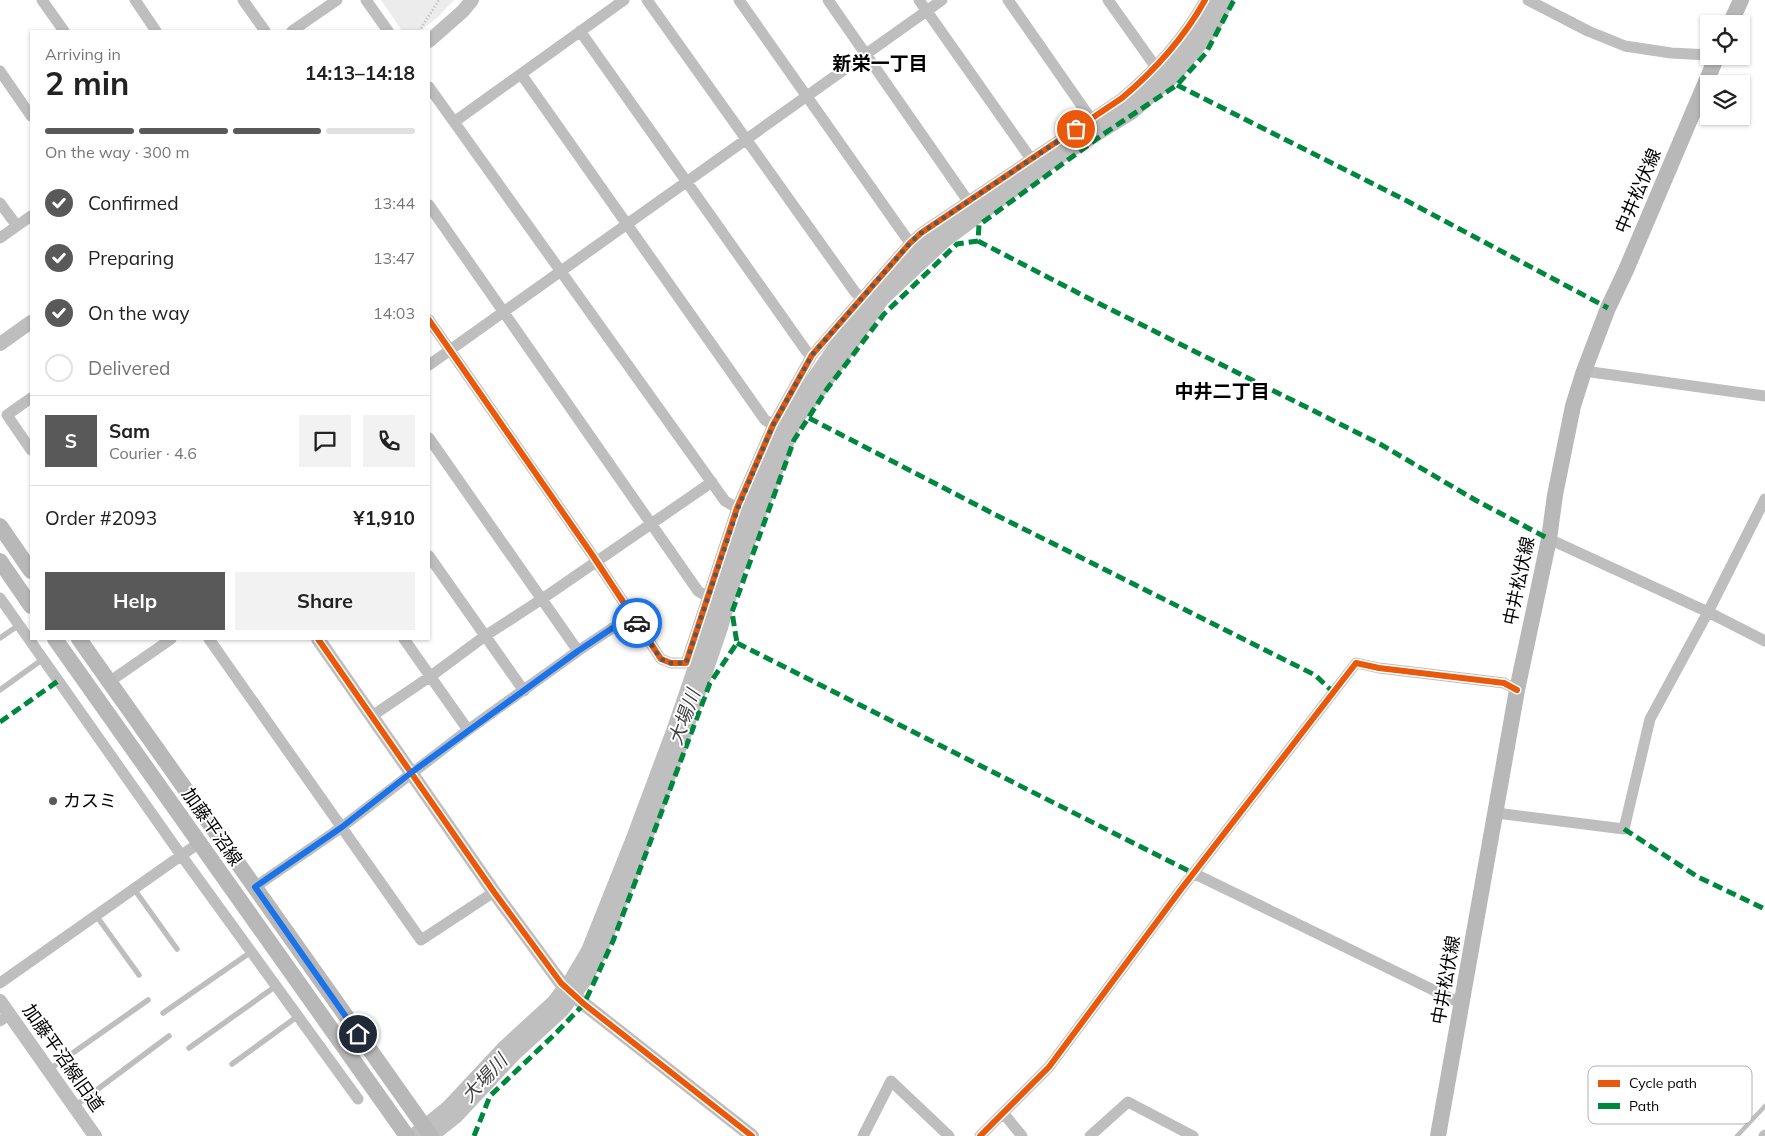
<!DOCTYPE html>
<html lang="en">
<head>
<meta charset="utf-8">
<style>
	:root { --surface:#fff; --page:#f2f2f2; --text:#222; --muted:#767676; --line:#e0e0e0; --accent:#595959 }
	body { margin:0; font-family:Mulish,"Noto Sans JP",sans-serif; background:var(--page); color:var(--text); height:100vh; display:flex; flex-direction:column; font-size:19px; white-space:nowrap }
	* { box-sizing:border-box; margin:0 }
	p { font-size:16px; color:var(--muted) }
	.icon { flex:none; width:28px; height:28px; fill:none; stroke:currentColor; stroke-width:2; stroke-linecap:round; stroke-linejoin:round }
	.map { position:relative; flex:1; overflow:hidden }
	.drawer { position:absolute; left:30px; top:30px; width:400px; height:610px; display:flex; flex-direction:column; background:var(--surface); border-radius:0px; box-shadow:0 1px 4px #0004 }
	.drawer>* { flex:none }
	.controls { position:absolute; left:1700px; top:15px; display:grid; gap:10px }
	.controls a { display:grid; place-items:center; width:50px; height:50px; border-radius:0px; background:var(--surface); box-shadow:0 1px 4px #0004; font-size:25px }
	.pin { position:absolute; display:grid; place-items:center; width:42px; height:42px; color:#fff; margin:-21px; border:2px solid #fff; border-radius:50%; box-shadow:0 1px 5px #0007 }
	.courier { position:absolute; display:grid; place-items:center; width:50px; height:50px; margin:-25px; border:4px solid #1a73e8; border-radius:50%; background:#fff; color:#222; box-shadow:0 1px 6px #0007 }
	.overview em { font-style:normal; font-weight:700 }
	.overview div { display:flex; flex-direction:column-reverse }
	.overview { display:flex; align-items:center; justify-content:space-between; height:85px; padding:0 15px }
	h1 { font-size:32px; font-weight:700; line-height:38px }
	.bar { display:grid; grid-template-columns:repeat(4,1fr); gap:8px 5px; align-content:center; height:60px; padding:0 15px }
	.bar i { height:6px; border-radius:4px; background:var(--line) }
	.bar .current { background:var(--accent) }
	.bar p { grid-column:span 4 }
	.line { display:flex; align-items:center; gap:12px; padding:0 15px; border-top:1px solid var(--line) }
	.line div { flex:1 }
	.round { display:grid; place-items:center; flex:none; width:52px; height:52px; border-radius:0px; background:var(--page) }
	ol { padding:0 15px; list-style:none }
	li { display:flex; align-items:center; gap:15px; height:55px }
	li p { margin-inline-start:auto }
	li .icon { padding:5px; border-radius:50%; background:var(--accent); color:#fff; stroke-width:4 }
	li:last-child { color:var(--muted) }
	li i { width:28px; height:28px; border:2px solid var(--line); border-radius:50% }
	.button { display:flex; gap:10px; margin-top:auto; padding:10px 15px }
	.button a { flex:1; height:58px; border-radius:0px; background:var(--accent); color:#fff; font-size:20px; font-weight:700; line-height:58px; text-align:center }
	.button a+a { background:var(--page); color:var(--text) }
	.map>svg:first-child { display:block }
	.green { fill:#ececec }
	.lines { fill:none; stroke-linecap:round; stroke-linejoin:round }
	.stream { stroke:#bfbfbf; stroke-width:4.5 }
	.river { stroke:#bfbfbf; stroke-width:26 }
	.path { stroke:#b9b9b9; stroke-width:2.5; stroke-dasharray:1 2.5; stroke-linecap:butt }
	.service { stroke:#bebebe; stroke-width:5.5 }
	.minor { stroke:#bebebe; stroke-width:11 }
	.tertiary { stroke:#bebebe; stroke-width:14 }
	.secondary { stroke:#b8b8b8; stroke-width:16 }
	.quiet { stroke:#00873e; stroke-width:5; stroke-dasharray:10 5; stroke-linecap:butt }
	.cycleway-casing { stroke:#fff; stroke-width:9 }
	.cycleway { stroke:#e8590c; stroke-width:6 }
	.done { stroke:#595959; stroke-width:5; stroke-dasharray:0 9 }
	.route { stroke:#1a73e8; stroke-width:6 }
	.poi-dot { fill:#595959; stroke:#fff; stroke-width:2 }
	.labels { text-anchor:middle; stroke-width:4; stroke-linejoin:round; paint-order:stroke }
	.street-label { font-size:18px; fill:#000; stroke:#fff }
	.poi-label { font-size:18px; fill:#000; stroke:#fff; text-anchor:start }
	.neighbourhood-label { font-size:19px; font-weight:bold; fill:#000; stroke:#fff }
	.water-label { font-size:19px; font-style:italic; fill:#444; stroke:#fff }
	.key { fill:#fff; stroke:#b2b2b2; stroke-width:1 }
	.key-label { font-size:14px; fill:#000 }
</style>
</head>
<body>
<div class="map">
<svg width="1765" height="1136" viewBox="0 0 1765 1136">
	<rect width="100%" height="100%" fill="#fff"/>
	<!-- green -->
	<path class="green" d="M 381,0 L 454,0 L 439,16 L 420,31 L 402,31 Z"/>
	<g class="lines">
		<!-- stream -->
		<path class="stream" d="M 1737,1136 L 1765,1106"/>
		<!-- river -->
		<path class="river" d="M 422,1136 L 452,1112 L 509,1051 L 558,1006 L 577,981 L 593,954 L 639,839 L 679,732 L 715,627 L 731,570 L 791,416 L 817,384 L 878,295 L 941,236 L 1047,158 L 1128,108 L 1171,71 L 1207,26 L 1221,0"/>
		<!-- path -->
		<path class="path" d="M 421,28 L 439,0"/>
		<!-- service -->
		<path class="service" d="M 0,638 L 19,625
			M 0,690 L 43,659
			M 134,889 L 177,949
			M 95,914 L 139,975
			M 163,1013 L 251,952
			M 189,1048 L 276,986
			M 232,1064 L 298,1016
			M 50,1069 L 148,1000
			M 75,1106 L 169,1036"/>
		<!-- minor -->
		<path class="minor" d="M 42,0 L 64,31
			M 135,0 L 156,31
			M 243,0 L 265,31
			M 366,0 L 388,31
			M 647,0 L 855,292 L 862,299
			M 739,0 L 910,243
			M 828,0 L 968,201
			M 919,0 L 1031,159
			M 1008,0 L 1091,119
			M 1108,0 L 1155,66
			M 1528,0 L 1588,31 L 1625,46 L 1671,53 L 1709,55
			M 292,31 L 337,0
			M 580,31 L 807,352 L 812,355
			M 0,71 L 31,116
			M 521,74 L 765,420 L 773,425
			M 429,87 L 725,501 L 737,508
			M 454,122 L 624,0
			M 0,203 L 17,226
			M 429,205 L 698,591 L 708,597
			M 0,238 L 31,216
			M 429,320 L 591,553 L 661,659 L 671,663 L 686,663 L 737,508 L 773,425 L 812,355 L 910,243 L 921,233 L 1122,98 C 1155,70 1184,38 1205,0
			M 429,365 L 942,0
			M 1584,371 L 1765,396
			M 31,398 L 7,415 L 31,450
			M 429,438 L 578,651
			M 1549,539 L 1708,612 L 1765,641
			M 429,556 L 524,691
			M 0,598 L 181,855 L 358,1099
			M 209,639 L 421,940 L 494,892
			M 404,639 L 468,730
			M 109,682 L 171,639
			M 372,716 L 431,676 L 485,636 L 542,599 L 712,482
			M 1496,813 L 1624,829 L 1650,719 L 1708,612 L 1765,499
			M 1193,873 L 1462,1004
			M 255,887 L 342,827 L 468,730 L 578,651 L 632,615
			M 0,983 L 199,843
			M 0,1021 L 9,1015
			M 1004,1114 L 1022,1136
			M 863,1136 L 891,1081 L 949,1136
			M 980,1136 L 1049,1067 L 1182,888 L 1356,663 L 1379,668 L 1504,683 L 1517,690
			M 1090,1136 L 1128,1102 L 1193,1136
			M 1764,1136 L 1765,1135"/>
		<!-- tertiary -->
		<path class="tertiary" d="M 429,41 L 463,11 L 472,0
			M 0,344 L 31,322
			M 318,639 L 494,892 L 561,983 L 584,1004 L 752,1136
			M 0,1001 L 95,1136"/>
		<!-- secondary -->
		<path class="secondary" d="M 1730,24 L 1741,0
			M 0,526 L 31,571
			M 0,561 L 31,606
			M 55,639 L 407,1136
			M 79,639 L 431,1136
			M 1438,1136 L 1517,690 L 1549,539 L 1555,495 L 1573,406 L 1584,371 L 1608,308 L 1626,270 L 1717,56"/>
		<!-- quiet -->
		<path class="quiet" d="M 1177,85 L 1409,202 L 1608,308
			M 978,241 L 1088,298 L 1380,444 L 1477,501 L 1549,539
			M 809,418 L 994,514 L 1315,675 L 1333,692
			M 737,643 L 1193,873
			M 0,722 L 58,681
			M 1624,829 L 1698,877 L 1765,909
			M 474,1136 L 490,1096 L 555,1034 L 584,1004 L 613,941 L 710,683 L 737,643 L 732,612 L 794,440 L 827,389 L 884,314 L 957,244 L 978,241 L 979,225 L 1102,135 L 1177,85 L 1206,53 L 1234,0"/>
		<!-- cycleway casing -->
		<g class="cycleway-casing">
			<path id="cycleway" d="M 429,320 L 591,553 L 661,659 L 671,663 L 686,663 L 737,508 L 773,425 L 812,355 L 910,243 L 921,233 L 1122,98 C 1155,70 1184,38 1205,0
				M 318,639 L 494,892 L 561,983 L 584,1004 L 752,1136
				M 980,1136 L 1049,1067 L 1182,888 L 1356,663 L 1379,668 L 1504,683 L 1517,690"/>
		</g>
		<!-- cycleway -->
		<use href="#cycleway" class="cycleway"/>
	</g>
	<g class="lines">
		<!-- done -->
		<path class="done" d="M 637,623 L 661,659 L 670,663 L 686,663 L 738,508 L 773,425 L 812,355 L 910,243 L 921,233 L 1076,129"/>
		<!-- route -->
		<path class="route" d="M 358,1034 L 255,887 L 342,827 L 412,772 L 578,651 L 632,615 L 637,623"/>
	</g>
	<!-- markers -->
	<circle class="poi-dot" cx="53" cy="801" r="5"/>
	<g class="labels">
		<!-- street labels -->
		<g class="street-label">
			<text transform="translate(1638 191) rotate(-67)" y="6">中井松伏線</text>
			<text transform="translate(1519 581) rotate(-78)" y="6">中井松伏線</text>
			<text transform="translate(212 827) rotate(55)" y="6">加藤平沼線</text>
			<text transform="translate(1446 980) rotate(-80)" y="6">中井松伏線</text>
			<text transform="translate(63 1058) rotate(55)" y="6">加藤平沼線旧道</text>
		</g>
		<!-- poi labels -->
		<g class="poi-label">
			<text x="63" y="807">カスミ</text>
		</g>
		<!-- neighbourhood labels -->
		<g class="neighbourhood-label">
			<text x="880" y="70">新栄一丁目</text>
			<text x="1222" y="398">中井二丁目</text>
		</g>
		<!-- water labels -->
		<g class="water-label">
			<text transform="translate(684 717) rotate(-70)" y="7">大場川</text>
			<text transform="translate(484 1078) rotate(-47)" y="7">大場川</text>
		</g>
	</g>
	<!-- legend -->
	<rect x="1588" y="1066" width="164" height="58" rx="8" class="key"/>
	<rect x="1598" y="1080" width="22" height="7" fill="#e8590c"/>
	<rect x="1598" y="1103" width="22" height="6" fill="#00873e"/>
	<g class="key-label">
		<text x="1629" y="1088">Cycle path</text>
		<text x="1629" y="1111">Path</text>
	</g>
</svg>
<div class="controls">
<a><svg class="icon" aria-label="locate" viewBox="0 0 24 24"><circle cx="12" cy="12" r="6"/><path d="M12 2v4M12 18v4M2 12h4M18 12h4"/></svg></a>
<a><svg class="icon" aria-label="layers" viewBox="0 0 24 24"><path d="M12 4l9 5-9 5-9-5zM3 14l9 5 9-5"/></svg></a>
</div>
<div class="pin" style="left:1076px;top:129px;background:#ea580c"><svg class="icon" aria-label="bag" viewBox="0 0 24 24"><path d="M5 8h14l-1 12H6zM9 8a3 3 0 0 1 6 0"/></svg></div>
<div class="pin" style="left:358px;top:1034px;background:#1f2937"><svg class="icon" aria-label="home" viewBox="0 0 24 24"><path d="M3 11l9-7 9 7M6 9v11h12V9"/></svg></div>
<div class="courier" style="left:637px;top:623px"><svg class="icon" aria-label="car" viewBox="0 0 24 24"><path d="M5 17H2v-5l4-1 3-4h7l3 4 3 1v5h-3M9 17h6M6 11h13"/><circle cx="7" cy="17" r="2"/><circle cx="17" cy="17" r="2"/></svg></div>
<section class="drawer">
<div class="overview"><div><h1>2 min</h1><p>Arriving in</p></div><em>14:13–14:18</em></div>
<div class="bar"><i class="current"></i><i class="current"></i><i class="current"></i><i></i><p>On the way · 300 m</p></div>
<ol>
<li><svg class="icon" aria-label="check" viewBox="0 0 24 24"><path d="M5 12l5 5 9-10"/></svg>Confirmed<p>13:44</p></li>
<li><svg class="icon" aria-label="check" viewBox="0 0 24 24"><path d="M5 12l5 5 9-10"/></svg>Preparing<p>13:47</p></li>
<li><svg class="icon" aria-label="check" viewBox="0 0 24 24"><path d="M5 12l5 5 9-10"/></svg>On the way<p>14:03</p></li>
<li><i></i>Delivered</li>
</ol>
<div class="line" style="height:90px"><b class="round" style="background:var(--accent);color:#fff">S</b><div><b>Sam</b><p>Courier · 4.6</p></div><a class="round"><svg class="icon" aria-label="chat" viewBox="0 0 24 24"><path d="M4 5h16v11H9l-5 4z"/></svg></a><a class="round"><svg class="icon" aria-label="phone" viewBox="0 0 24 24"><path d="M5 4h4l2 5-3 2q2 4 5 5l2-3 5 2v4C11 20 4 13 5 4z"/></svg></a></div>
<div class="line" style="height:65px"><div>Order #2093</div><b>¥1,910</b></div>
<div class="button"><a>Help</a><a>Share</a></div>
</section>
</div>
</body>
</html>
